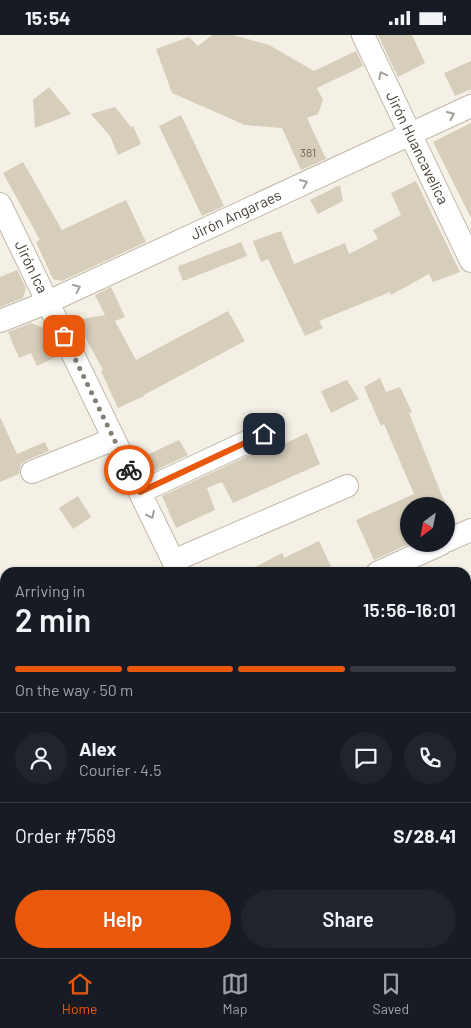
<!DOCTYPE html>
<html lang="en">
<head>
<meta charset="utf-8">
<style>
	:root { --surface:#171b24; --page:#20242c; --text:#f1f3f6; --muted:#9ea1a6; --line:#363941; --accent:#ea580c }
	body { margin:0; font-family:Barlow,sans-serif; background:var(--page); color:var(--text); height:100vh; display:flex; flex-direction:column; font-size:19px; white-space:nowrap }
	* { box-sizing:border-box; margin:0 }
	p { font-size:16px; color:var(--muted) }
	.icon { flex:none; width:28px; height:28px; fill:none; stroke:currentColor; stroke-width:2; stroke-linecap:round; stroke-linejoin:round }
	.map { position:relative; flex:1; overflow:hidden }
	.panel { position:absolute; left:0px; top:532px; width:471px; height:391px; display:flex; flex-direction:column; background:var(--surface); border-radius:15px 15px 0 0; box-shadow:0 1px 4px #0004 }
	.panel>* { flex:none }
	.needle { width:32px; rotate:212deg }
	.tools { position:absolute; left:400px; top:462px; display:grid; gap:10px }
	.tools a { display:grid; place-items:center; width:55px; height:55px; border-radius:50%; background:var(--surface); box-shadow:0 1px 4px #0004; font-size:25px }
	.pin { position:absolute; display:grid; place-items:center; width:42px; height:42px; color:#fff; margin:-21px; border-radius:10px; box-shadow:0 2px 8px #0006 }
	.courier { position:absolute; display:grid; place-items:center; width:50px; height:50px; margin:-25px; border:4px solid #ea580c; border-radius:50%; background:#fff; color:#222; box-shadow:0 1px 6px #0007 }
	.headline em { font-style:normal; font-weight:600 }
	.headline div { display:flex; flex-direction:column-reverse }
	.headline { display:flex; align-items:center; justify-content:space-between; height:85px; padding:0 15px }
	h1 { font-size:32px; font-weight:600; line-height:38px }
	.bar { display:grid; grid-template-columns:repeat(4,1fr); gap:8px 5px; align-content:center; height:60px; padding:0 15px }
	.bar i { height:6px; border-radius:4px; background:var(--line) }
	.bar .on { background:var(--accent) }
	.bar p { grid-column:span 4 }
	.line { display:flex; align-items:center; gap:12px; padding:0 15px; border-top:1px solid var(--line) }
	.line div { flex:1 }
	.round { display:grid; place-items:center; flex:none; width:52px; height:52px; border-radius:26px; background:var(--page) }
	.button { display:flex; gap:10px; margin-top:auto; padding:10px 15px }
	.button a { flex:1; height:58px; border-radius:30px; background:var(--accent); color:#fff; font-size:20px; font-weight:600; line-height:58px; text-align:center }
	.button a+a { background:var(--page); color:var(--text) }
	.status { display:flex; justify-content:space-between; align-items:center; height:35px; padding:0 25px; background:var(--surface); direction:ltr }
	.status svg { height:14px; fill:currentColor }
	.menu { display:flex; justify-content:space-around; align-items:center; height:70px; border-top:1px solid var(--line); background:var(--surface); font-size:14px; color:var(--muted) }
	.menu a { display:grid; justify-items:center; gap:2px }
	.menu .on { color:var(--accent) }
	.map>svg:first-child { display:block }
	.industrial { fill:#e6e1db }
	.building { fill:#d6cdba }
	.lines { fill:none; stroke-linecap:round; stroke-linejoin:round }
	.minor-casing { stroke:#c0b9a8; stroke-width:24 }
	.minor { stroke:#fff; stroke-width:22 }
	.oneway { stroke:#a3a09a }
	.done { stroke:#847e73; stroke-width:5; stroke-dasharray:0 9 }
	.route { stroke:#ea580c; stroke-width:6 }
	.labels { text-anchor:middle; stroke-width:5; stroke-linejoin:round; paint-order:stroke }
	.number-label { font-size:12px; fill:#6b6456 }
	.street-label { font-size:15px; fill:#474135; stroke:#fff }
</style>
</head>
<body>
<div class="status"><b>15:54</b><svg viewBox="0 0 49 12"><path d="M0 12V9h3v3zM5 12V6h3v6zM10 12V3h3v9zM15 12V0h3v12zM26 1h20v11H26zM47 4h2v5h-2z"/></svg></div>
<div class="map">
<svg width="471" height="923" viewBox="0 0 471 923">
	<rect width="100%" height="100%" fill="#f4f0e6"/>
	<!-- industrial -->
	<path class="industrial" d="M 466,725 L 471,735 L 471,791 L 466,794 Z"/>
	<!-- building -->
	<path class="building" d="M 212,0 L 233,0 L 269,10 L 314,36 L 356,16 L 363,31 L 317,53 L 323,65 L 318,79 L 307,83 L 326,124 L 301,135 L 282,93 L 245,90 L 172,58 L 156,14 L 189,2 L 198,11 Z
		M 378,0 L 412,0 L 425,28 L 398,42 Z
		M 471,26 L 471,54 L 455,61 L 444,38 Z
		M 49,52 L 71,79 L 35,93 L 33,65 Z
		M 115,72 L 131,92 L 133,91 L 141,109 L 118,120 L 110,101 L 91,79 Z
		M 181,80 L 224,171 L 202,181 L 159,91 Z
		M 471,88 L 471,183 L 433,107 Z
		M 23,127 L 62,195 L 126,165 L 146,207 L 62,246 L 53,244 L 36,207 L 40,205 L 3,138 Z
		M 416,146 L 460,237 L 433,247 L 429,239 L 391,260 L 390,257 L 319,286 L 323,293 L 305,301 L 268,224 L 261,227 L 253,206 L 281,196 L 294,229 L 345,208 L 349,219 L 378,204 L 373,195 L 401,180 L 391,158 Z
		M 340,150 L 343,166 L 318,179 L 310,165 Z
		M 241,207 L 247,221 L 183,246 L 178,233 L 179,231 Z
		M 17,235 L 26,253 L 23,263 L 0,272 L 0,242 Z
		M 111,252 L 125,282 L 115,286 L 136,325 L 228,276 L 245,306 L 144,360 L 144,361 L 118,373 L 101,336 L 103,335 L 76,285 L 105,280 L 95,260 Z
		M 31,288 L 46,294 L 58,321 L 37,331 L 31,318 L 19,323 L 8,297 Z
		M 380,343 L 386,357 L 400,352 L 412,377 L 409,378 L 446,471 L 409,471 L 409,509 L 374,525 L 356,485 L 414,459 L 384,389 L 381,391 L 364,352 Z
		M 347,345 L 359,364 L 331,378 L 321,356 Z
		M 0,382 L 17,419 L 45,407 L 49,416 L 27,425 L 21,429 L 19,439 L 0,447 Z
		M 307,398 L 320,429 L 233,468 L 222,447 L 207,453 L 215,475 L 176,493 L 162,461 L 271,410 L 272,415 Z
		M 179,405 L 188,420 L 152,437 L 145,421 Z
		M 78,461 L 91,482 L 73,494 L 59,473 Z
		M 319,506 L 334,538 L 244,538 L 282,518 L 284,523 Z"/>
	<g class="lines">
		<!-- minor casing -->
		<g class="minor-casing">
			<path id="minor" d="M 363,0 L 471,226
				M 0,169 L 179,538
				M 0,286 L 48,267 L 471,71
				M 32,437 L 114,404
				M 140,457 L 264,399
				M 446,506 L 471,495
				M 173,526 L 347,451
				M 377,538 L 441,509
				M 0,709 L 5,706
				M 377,919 L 379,923"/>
		</g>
		<!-- minor -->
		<use href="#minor" class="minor"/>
	</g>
	<!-- one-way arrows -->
	<defs><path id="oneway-chevron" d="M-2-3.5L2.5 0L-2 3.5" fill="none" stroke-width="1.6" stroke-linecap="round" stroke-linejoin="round" transform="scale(1.25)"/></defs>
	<g class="oneway">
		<use href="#oneway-chevron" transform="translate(382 40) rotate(-116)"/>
		<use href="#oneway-chevron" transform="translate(451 80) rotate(-24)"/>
		<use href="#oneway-chevron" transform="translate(304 148) rotate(-25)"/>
		<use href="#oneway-chevron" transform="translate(77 253) rotate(-25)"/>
		<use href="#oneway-chevron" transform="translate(151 480) rotate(64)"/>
	</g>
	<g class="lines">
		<!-- done -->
		<path class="done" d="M 64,301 L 129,435"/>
		<!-- route -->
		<path class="route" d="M 129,435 L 140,457 L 264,399"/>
	</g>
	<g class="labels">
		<!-- number labels -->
		<g class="number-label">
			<text x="308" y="122">381</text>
		</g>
		<!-- street labels -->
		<g class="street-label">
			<text transform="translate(417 113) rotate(64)" y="5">Jirón Huancavelica</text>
			<text transform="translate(236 180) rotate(-25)" y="5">Jirón Angaraes</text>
			<text transform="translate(31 232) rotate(64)" y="5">Jirón Ica</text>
		</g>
	</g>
</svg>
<div class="tools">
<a><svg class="needle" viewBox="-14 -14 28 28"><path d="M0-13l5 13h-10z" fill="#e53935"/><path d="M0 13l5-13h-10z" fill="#9ea1a6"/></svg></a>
</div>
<div class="pin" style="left:64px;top:301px;background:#ea580c"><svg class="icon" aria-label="bag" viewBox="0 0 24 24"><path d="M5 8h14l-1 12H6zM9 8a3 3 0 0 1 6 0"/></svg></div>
<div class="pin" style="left:264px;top:399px;background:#1f2937"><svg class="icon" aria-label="home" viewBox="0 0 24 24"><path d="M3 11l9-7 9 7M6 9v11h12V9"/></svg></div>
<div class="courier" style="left:129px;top:435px"><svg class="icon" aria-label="bike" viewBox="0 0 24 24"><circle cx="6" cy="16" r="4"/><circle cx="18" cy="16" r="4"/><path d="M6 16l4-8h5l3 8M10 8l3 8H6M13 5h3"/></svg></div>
<section class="panel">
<div class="headline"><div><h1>2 min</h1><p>Arriving in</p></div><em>15:56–16:01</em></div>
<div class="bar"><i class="on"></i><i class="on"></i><i class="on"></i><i></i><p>On the way · 50 m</p></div>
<div class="line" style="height:90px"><a class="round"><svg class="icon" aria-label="person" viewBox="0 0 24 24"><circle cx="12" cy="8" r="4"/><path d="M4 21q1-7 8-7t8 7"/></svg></a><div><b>Alex</b><p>Courier · 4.5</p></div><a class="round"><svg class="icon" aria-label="chat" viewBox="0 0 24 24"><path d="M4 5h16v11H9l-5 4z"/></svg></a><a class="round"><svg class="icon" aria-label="phone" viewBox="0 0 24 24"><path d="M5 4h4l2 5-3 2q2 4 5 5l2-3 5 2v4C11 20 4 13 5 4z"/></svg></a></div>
<div class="line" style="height:65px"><div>Order #7569</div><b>S/28.41</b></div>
<div class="button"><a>Help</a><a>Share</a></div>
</section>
</div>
<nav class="menu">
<a class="on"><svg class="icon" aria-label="home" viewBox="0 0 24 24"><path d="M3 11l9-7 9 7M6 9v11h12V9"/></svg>Home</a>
<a><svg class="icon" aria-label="map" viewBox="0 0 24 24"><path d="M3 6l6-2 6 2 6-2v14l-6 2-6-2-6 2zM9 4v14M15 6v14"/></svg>Map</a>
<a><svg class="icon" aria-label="saved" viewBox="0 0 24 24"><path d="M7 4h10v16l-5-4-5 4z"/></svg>Saved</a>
</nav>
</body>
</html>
